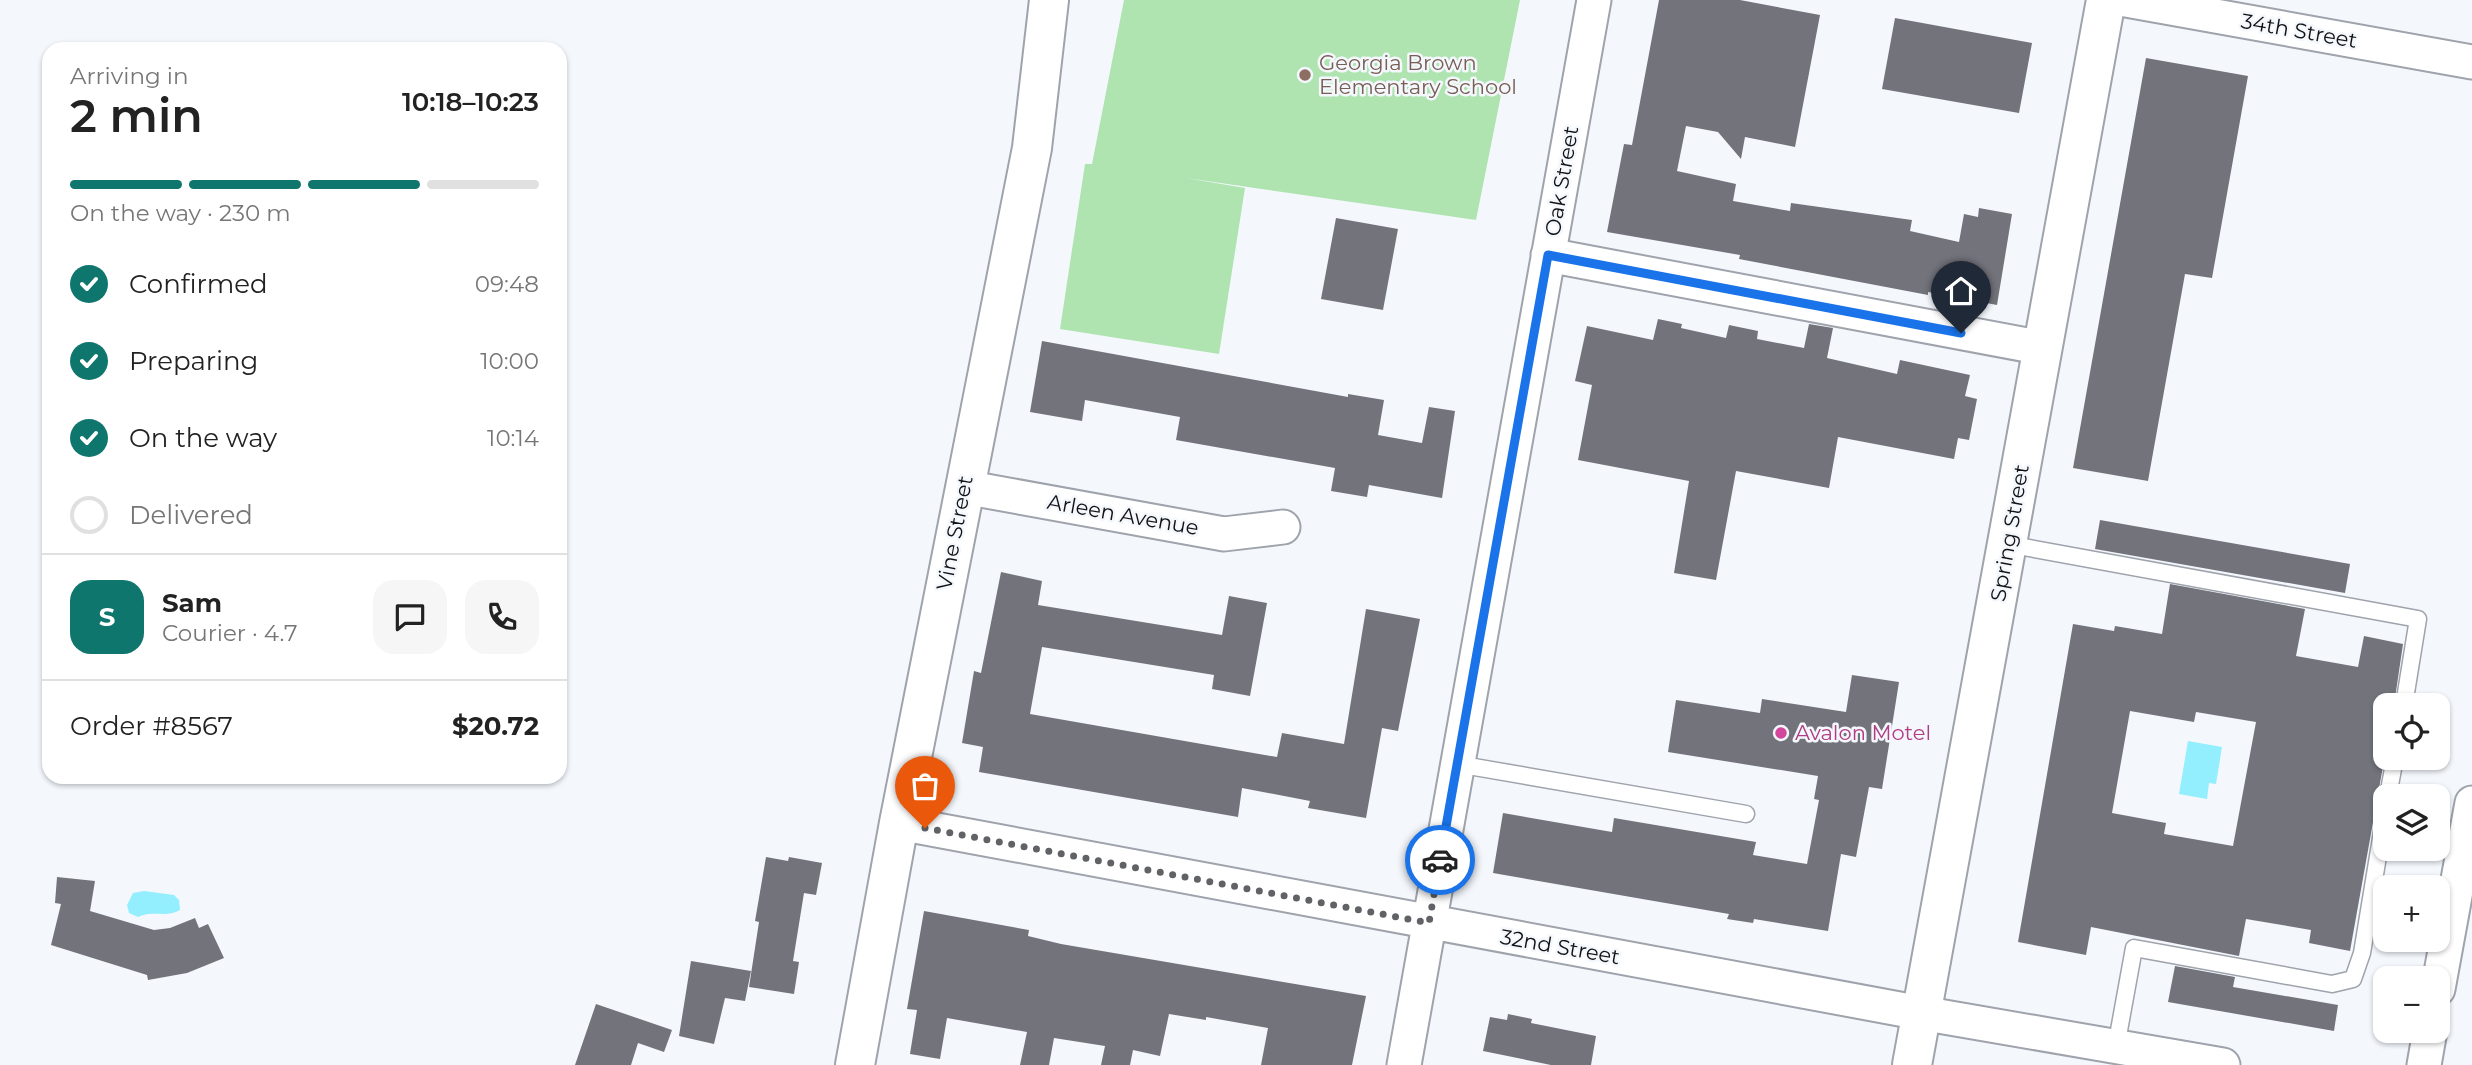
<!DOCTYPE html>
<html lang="en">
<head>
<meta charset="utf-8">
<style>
	:root { --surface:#fff; --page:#f6f6f6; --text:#222; --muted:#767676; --line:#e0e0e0; --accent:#0f766e }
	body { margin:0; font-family:Montserrat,sans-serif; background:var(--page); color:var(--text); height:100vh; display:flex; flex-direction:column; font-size:26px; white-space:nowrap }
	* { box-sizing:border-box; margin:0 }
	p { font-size:23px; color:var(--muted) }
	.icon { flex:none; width:38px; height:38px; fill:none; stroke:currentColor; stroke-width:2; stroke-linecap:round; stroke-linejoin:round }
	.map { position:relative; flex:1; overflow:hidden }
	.drawer { position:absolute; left:42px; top:42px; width:525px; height:742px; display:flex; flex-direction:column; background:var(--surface); border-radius:21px; box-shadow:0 2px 5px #0004 }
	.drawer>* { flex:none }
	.fabs { position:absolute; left:2373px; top:693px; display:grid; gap:14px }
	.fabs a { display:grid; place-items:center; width:77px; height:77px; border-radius:14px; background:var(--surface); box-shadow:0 2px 5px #0004; font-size:35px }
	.pin { position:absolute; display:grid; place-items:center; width:60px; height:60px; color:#fff; margin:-72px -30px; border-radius:50% 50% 50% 0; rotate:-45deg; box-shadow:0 0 7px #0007 }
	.pin .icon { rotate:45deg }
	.courier { position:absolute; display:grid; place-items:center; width:70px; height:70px; margin:-35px; border:5px solid #1a73e8; border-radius:50%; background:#fff; color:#222; box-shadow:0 2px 9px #0007 }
	.headline em { font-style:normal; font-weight:600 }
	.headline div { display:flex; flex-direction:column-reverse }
	.headline { display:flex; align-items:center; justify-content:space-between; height:119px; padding:0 28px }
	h1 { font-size:46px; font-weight:600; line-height:52px }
	.bar { display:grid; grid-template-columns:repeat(4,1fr); gap:10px 7px; align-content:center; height:84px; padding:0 28px }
	.bar i { height:9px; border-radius:5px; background:var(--line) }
	.bar .active { background:var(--accent) }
	.bar p { grid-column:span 4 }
	.line { display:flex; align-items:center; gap:18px; padding:0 28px; border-top:2px solid var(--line) }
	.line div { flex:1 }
	.round { display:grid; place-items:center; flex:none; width:74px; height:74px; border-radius:21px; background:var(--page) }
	ol { padding:0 28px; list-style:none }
	li { display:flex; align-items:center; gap:21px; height:77px }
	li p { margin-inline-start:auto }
	li .icon { padding:7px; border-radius:50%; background:var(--accent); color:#fff; stroke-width:4 }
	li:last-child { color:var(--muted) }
	li i { width:38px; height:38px; border:4px solid var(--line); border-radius:50% }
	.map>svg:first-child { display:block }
	.green { fill:#afe4b1 }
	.water { fill:#93eefe }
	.building { fill:#73737c; fill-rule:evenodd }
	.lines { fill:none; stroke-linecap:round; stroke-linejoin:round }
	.lane-casing { stroke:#9ea3ac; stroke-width:19 }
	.street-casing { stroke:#9ea3ac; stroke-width:37 }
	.secondary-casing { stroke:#9ea3ac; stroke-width:42 }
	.lane { stroke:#fff; stroke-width:16 }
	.street { stroke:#fff; stroke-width:33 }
	.secondary { stroke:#fff; stroke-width:38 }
	.done { stroke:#606266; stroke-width:7; stroke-dasharray:0 12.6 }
	.route { stroke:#1a73e8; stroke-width:9 }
	.education-dot { fill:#8d6e63; stroke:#f4f8fd; stroke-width:2.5 }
	.hotel-dot { fill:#d1479c; stroke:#f4f8fd; stroke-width:2.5 }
	.labels { text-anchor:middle; stroke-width:5; stroke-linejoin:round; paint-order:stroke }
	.street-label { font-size:21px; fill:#101215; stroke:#f4f8fd }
	.education-label { font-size:21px; fill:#785e54; stroke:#f4f8fd; text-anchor:start }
	.hotel-label { font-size:21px; fill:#b23c85; stroke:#f4f8fd; text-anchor:start }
</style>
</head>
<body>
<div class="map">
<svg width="2472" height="1065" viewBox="0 0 2472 1065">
	<rect width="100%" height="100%" fill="#f4f8fd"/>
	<!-- green -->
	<path class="green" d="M 1124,0 L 1520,0 L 1476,220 L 1186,178 L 1245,188 L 1219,354 L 1060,329 L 1085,164 L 1092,164 Z"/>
	<!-- water -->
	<path class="water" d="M 2188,741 L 2222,747 L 2216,784 L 2209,783 L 2207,799 L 2179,794 Z
		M 144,891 L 174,895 L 179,900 L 180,910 C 167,918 153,910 138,917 L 129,913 L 127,905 L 133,893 Z"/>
	<!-- building -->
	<path class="building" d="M 1659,0 L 1740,0 L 1820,15 L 1795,147 L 1745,137 L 1741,159 L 1718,132 L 1686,126 L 1677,171 L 1736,184 L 1733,201 L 1790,211 L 1791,203 L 1912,220 L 1910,231 L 1959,242 L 1964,214 L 1978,217 L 1979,208 L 2012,214 L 1997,305 L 1928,292 L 1928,295 L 1739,259 L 1740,255 L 1607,232 L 1624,144 L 1632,145 Z
		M 1895,18 L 2032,43 L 2019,113 L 1882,89 Z
		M 2146,58 L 2248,76 L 2212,278 L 2185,274 L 2148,481 L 2073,468 Z
		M 1336,218 L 1398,229 L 1383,310 L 1321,299 Z
		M 1658,319 L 1682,324 L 1681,328 L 1726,338 L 1729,325 L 1758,331 L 1757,339 L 1804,348 L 1809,324 L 1833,328 L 1827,358 L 1897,374 L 1900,360 L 1970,375 L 1965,396 L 1977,399 L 1969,440 L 1958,438 L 1954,459 L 1838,437 L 1829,488 L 1736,471 L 1716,580 L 1674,573 L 1689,481 L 1578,460 L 1592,385 L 1575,381 L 1587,326 L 1653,340 Z
		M 1042,341 L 1348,397 L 1348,394 L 1384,400 L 1378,435 L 1422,443 L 1429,407 L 1455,411 L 1442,498 L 1369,485 L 1367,497 L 1331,491 L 1335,468 L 1176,440 L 1180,417 L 1085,400 L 1082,421 L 1030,412 Z
		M 2100,520 L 2350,564 L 2345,593 L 2095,549 Z
		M 1001,572 L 1042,581 L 1038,605 L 1222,635 L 1229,596 L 1267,603 L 1250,696 L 1212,689 L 1214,675 L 1042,647 L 1030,714 L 1277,757 L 1282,733 L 1344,744 L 1366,609 L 1420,619 L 1398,731 L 1382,728 L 1366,818 L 1308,808 L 1310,801 L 1242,788 L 1238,817 L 979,772 L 983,747 L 962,743 L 974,671 L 981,673 Z
		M 2170,584 L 2305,609 L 2296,656 L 2358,667 L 2364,636 L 2403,644 L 2394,705 L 2385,705 L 2385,755 L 2350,951 L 2309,943 L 2311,930 L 2246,919 L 2239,956 L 2091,927 L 2086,955 L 2018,942 L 2073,624 L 2114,631 L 2115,626 L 2162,634 ZM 2130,711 L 2194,722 L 2196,712 L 2256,722 L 2233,846 L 2164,834 L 2166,823 L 2112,813 Z
		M 1852,675 L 1899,682 L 1882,789 L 1869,787 L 1856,857 L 1841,854 L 1828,931 L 1754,919 L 1753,923 L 1727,919 L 1729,914 L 1493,873 L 1503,813 L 1612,832 L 1614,818 L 1756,842 L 1753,855 L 1807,864 L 1819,800 L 1814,799 L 1818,776 L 1668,752 L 1676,700 L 1760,713 L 1762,699 L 1846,712 Z
		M 766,857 L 788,861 L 789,857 L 822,863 L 816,895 L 804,893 L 793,961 L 799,962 L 794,994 L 749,987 L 759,922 L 755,921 Z
		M 57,877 L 95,881 L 90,911 L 154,930 L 170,928 L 195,918 L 199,928 L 208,924 L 224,958 L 187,973 L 148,980 L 147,975 L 51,945 L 61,904 L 55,903 Z
		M 924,911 L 1029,930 L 1028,936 L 1061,944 L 1366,996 L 1352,1065 L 1261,1065 L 1268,1028 L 1206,1017 L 1206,1020 L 1169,1014 L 1160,1056 L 1133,1050 L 1130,1065 L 1101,1065 L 1105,1046 L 1054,1038 L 1049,1065 L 1020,1065 L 1027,1032 L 947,1018 L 940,1059 L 910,1054 L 917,1010 L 907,1009 Z
		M 691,961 L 751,971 L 745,1001 L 725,998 L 714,1044 L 679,1036 Z
		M 2175,966 L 2235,977 L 2233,987 L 2338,1005 L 2334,1031 L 2168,1002 Z
		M 596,1004 L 672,1030 L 664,1052 L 638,1043 L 631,1065 L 575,1065 Z
		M 1508,1014 L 1532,1019 L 1531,1023 L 1596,1036 L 1591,1065 L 1551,1065 L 1483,1051 L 1490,1017 L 1507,1020 Z"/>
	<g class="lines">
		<!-- lane casing -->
		<g class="lane-casing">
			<path id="lane" d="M 2007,544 L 2418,619 L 2404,705
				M 1457,764 L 1746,814
				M 2388,796 L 2395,758
				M 2116,1047 L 2134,948 L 2332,984 L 2353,979 L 2362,953 L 2385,814"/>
		</g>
		<!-- street casing -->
		<g class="street-casing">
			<path id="street" d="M 2126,0 L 2472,62
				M 1548,255 L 2043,348
				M 964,487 L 1224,534 L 1283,527
				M 899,823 L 1921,1013 L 2223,1065
				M 2438,989 L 2472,803
				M 1404,1065 L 1594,0
				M 2424,1065 L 2430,1031"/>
		</g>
		<!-- secondary casing -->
		<g class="secondary-casing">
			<path id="secondary" d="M 855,1065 L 899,823 L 1032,148 L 1049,0
				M 1912,1065 L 2106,0"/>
		</g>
		<!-- lane -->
		<use href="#lane" class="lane"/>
		<!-- street -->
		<use href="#street" class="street"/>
		<!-- secondary -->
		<use href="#secondary" class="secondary"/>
	</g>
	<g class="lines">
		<!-- done -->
		<path class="done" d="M 925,828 L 1429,923 L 1440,860"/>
		<!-- route -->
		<path class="route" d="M 1440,860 L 1548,255 L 1961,333"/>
	</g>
	<!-- markers -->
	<circle class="education-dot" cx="1305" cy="75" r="7"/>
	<circle class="hotel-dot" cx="1781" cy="733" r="7"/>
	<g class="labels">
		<!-- street labels -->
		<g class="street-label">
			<text transform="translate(2299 31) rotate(10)" y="7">34th Street</text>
			<text transform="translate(1562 181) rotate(-80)" y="7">Oak Street</text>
			<text transform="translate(1123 515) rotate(10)" y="7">Arleen Avenue</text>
			<text transform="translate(955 533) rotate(-79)" y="7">Vine Street</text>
			<text transform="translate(2010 533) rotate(-80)" y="7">Spring Street</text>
			<text transform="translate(1560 947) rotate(10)" y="7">32nd Street</text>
		</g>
		<!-- education labels -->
		<g class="education-label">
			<text x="1319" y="70">Georgia Brown<tspan x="1319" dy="24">Elementary School</tspan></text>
		</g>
		<!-- hotel labels -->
		<g class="hotel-label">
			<text x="1795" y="740">Avalon Motel</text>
		</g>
	</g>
</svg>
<div class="fabs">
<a><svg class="icon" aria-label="locate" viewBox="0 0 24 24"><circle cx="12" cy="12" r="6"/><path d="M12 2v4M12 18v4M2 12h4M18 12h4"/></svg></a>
<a><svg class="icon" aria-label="layers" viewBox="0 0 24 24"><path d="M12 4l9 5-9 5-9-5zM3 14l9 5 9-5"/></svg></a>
<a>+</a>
<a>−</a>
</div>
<div class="pin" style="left:925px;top:828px;background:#ea580c"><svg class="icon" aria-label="bag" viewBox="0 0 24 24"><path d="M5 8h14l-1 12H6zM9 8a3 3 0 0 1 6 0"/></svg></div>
<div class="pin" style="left:1961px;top:333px;background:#1f2937"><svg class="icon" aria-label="home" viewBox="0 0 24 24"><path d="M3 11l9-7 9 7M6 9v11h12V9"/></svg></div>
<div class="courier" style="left:1440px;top:860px"><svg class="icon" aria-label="car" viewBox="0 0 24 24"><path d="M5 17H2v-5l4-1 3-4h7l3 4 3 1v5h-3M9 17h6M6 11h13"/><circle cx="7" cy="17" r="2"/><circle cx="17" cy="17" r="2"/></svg></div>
<section class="drawer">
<div class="headline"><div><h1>2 min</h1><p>Arriving in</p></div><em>10:18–10:23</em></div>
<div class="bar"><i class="active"></i><i class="active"></i><i class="active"></i><i></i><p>On the way · 230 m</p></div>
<ol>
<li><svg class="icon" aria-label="check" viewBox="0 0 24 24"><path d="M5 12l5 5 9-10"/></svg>Confirmed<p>09:48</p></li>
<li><svg class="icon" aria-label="check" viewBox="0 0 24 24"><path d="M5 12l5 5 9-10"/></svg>Preparing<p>10:00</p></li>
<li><svg class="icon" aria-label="check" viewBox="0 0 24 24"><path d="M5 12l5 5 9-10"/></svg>On the way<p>10:14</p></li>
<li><i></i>Delivered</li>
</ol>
<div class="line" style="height:126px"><b class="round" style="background:var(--accent);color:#fff">S</b><div><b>Sam</b><p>Courier · 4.7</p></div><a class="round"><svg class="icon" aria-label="chat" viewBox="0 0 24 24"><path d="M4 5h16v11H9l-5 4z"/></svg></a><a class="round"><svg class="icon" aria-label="phone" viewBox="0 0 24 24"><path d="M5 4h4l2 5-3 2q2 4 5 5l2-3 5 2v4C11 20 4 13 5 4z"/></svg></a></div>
<div class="line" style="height:91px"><div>Order #8567</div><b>$20.72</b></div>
</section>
</div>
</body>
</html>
